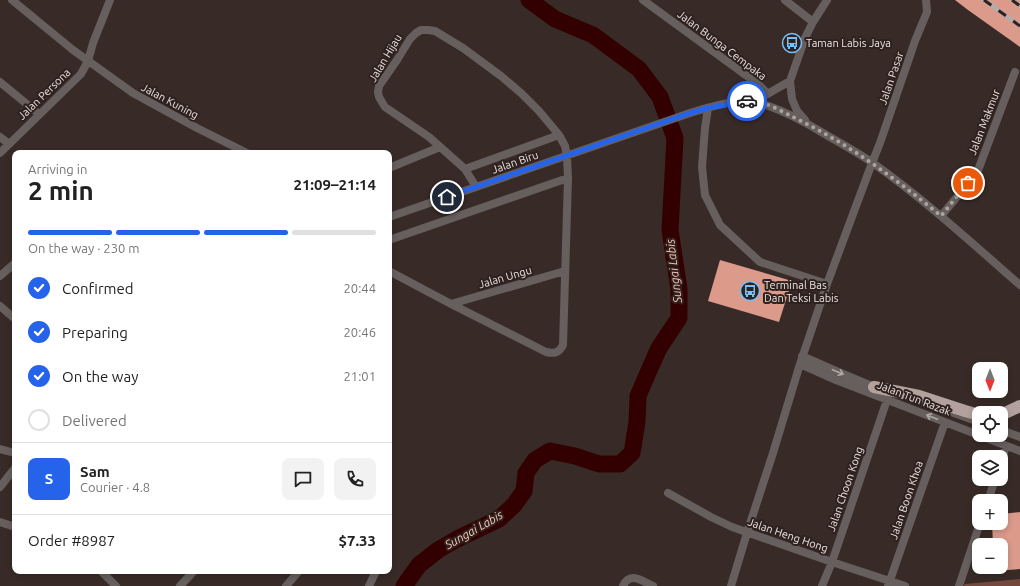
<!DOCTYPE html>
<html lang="en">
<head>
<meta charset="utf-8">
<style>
	:root { --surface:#fff; --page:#f2f2f2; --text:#222; --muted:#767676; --line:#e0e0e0; --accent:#2563eb }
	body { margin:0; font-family:Ubuntu,sans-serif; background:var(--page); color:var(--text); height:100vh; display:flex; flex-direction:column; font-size:15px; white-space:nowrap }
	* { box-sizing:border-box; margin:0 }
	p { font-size:13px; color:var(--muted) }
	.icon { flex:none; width:22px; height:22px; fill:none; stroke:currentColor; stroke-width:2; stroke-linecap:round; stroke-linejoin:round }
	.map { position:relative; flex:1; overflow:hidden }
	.details { position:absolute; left:12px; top:150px; width:380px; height:424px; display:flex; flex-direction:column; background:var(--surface); border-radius:8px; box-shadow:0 2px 6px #0003 }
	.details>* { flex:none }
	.needle { width:26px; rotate:180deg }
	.controls { position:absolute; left:972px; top:362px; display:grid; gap:8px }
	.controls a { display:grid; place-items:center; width:36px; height:36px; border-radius:8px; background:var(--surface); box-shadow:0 2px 6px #0003; font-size:20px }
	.pin { position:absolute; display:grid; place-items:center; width:34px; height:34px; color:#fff; margin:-17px; border:2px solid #fff; border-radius:50%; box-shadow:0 1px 4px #0007 }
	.courier { position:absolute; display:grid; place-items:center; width:40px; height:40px; margin:-20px; border:3px solid #2563eb; border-radius:50%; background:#fff; color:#222; box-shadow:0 1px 5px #0007 }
	.summary em { font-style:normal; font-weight:700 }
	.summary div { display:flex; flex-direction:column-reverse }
	.summary { display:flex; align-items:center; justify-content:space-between; height:68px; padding:0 16px }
	h1 { font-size:26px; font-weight:700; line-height:30px }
	.bar { display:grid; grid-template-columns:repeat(4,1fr); gap:6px 4px; align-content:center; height:48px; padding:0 16px }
	.bar i { height:5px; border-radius:3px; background:var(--line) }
	.bar .current { background:var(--accent) }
	.bar p { grid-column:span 4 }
	.line { display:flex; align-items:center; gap:10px; padding:0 16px; border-top:1px solid var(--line) }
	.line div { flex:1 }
	.round { display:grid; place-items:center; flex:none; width:42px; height:42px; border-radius:8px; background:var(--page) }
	ol { padding:0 16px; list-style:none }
	li { display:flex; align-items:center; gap:12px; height:44px }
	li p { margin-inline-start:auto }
	li .icon { padding:4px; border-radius:50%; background:var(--accent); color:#fff; stroke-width:4 }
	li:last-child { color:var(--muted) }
	li i { width:22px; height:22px; border:2px solid var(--line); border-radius:50% }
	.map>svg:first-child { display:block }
	.green { fill:#74483d }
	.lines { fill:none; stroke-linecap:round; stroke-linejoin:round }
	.river { stroke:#320000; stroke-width:17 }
	.building { fill:#db9a8a }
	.street { stroke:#665f5d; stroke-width:8 }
	.highway { stroke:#b2a19d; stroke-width:12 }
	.rail-casing { stroke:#b6aba9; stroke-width:4.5 }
	.rail { stroke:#2e211e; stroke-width:3; stroke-dasharray:9; stroke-linecap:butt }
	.oneway { stroke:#b0a8a6 }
	.done { stroke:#ada3a0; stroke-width:4; stroke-dasharray:0 7.2 }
	.route { stroke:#2563eb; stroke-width:5 }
	.labels { text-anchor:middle; stroke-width:4; stroke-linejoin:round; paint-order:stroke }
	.poi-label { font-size:11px; fill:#ece3e1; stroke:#2e211e; text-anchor:start }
	.street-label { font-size:11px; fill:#ece3e1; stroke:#2e211e }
	.water-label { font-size:12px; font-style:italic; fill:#fdc5b7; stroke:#2e211e }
</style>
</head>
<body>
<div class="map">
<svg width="1020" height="586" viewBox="0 0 1020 586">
	<rect width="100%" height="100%" fill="#382b27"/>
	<!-- green -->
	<path class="green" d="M 1020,579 L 1020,586 L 964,586 L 965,584 Z"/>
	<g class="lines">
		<!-- river -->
		<path class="river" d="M 404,586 L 419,565 L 438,550 L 457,539 L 499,519 L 514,505 L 524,491 L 526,473 L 535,460 L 550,451 L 575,456 L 599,464 L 620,464 L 632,453 L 637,422 L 638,396 L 647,375 L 659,348 L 679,318 L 679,289 L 670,230 L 675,138 L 660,97 L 639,69 L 593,35 L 555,19 L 529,0"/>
	</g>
	<!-- building -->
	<path class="building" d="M 955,0 L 1020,0 L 1020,47 L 968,10 Z
		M 720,260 L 792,281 L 779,322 L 708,301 Z
		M 1020,512 L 1020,569 L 995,571 L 995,567 L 1001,567 L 1001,545 L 993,545 L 992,523 L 1001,523 L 1001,514 Z"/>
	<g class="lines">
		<!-- street -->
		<path class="street" d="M 12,0 L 73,50 L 133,93 L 197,128 L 247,153
			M 643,0 L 758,84 L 768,94
			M 785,0 L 813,22
			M 0,82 L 39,114
			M 764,96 L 790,81
			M 708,108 L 705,128 L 702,167 L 705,195 L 720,225 L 760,262 L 827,284
			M 805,120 L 797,111 L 792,99 L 790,81 L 805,38 L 813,22 L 827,0
			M 0,137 L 9,144
			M 0,153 L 81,74 L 88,61 L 93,43 L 110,0
			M 389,168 L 440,147
			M 465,169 L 559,135
			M 941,216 L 977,173 L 1015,72
			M 389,217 L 690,113 C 706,108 738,98 755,101 C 759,101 763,103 766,105 C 786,112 805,122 823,133 C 840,143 857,152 873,163 C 925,200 972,243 1020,285
			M 389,240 L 568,178
			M 389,271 L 451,304 L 546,352 C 554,354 559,353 563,345 L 568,178 L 567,156 L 565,146 L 559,135 L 539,111 L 521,93 L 501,76 L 463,48 L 435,31 L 428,30 L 421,30 L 416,33 L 410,39 L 397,60 L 379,86 L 378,92 L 379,97 L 385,107 L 429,137 L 465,169 L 476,187
			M 0,276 L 15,263
			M 451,304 L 565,271
			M 0,306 L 15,319
			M 802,356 L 836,371 L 879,389
			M 800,364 L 836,380 L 1020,451
			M 951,412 L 979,422
			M 1001,430 L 1020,437
			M 0,449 L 15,453
			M 1001,462 L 1006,446
			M 0,487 L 15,468
			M 668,493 L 711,517 L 732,527 L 832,562 L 905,586
			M 988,501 L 995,479
			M 0,522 L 15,527
			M 101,571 L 116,586
			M 180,586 L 194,571
			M 286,586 L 299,571
			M 369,586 L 376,571
			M 623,586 C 630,571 642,581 653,586
			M 731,586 L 747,533 L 773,453 L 800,364 L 827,284 L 872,163 L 880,143 L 915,41 L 927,12 L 926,0
			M 822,586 L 832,562 L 887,400
			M 888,586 L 945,422
			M 959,586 L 980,523"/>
		<!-- highway -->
		<path class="highway" d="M 874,387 L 919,396 L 965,411 L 979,415
			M 1001,415 L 1020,406"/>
		<!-- rail casing -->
		<g class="rail-casing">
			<path id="rail" d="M 984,0 L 1020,26
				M 1012,0 L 1020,6"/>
		</g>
		<!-- rail -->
		<use href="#rail" class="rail"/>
	</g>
	<!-- one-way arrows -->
	<defs><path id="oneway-shaft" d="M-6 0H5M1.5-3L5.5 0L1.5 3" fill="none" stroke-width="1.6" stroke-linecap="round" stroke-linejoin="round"/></defs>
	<g class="oneway">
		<use href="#oneway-shaft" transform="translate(838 372) rotate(23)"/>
		<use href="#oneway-shaft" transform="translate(932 417) rotate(-159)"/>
	</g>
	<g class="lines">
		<!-- done -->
		<path class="done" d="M 747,101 C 763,100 779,110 793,117 C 847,143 895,178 941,216 L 968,183"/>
		<!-- route -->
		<path class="route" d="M 447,197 L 690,113 L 708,108 L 747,101"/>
	</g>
	<!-- icons -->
	<defs>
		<g id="bus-ring" transform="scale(1)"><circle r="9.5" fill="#2e211e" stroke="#79bff8" stroke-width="1.5"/><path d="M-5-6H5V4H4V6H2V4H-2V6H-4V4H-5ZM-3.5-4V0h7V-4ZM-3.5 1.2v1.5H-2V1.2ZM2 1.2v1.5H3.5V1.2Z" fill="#79bff8"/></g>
	</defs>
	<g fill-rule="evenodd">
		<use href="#bus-ring" x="792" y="43"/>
		<use href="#bus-ring" x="750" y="291"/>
	</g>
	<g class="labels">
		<!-- poi labels -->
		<g class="poi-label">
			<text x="806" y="47">Taman Labis Jaya</text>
			<text x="764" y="289">Terminal Bas<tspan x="764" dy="13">Dan Teksi Labis</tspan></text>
		</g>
		<!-- street labels -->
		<g class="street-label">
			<text transform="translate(722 45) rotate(37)" y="4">Jalan Bunga Cempaka</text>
			<text transform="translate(385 58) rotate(-59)" y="4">Jalan Hijau</text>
			<text transform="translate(891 78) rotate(-71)" y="4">Jalan Pasar</text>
			<text transform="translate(44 94) rotate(-44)" y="4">Jalan Persona</text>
			<text transform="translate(170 101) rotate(28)" y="4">Jalan Kuning</text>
			<text transform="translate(984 122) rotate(-69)" y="4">Jalan Makmur</text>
			<text transform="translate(515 162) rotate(-19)" y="4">Jalan Biru</text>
			<text transform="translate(505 277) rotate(-16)" y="4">Jalan Ungu</text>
			<text transform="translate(914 398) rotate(21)" y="4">Jalan Tun Razak</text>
			<text transform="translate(845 489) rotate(-71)" y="4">Jalan Choon Kong</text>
			<text transform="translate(906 500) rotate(-71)" y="4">Jalan Boon Khoa</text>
			<text transform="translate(788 535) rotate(19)" y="4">Jalan Heng Hong</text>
		</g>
		<!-- water labels -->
		<g class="water-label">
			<text transform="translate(674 271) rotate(-97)" y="4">Sungai Labis</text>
			<text transform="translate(474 530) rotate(-30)" y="4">Sungai Labis</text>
		</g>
	</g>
</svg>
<div class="controls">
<a><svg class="needle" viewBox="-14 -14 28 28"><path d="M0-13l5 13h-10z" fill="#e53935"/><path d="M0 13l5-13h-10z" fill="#767676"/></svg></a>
<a><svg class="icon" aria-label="locate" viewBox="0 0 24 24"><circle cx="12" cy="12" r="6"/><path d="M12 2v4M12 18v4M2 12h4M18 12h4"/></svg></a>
<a><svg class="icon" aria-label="layers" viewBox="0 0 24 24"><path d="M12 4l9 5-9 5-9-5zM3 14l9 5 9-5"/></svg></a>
<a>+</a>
<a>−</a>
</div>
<div class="pin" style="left:968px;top:183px;background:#ea580c"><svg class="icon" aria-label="bag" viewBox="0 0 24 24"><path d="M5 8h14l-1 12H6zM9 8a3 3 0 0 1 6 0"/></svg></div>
<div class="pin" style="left:447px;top:197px;background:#1f2937"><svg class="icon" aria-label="home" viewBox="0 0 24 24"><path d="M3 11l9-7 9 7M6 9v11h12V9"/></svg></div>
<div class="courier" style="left:747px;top:101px"><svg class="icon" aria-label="car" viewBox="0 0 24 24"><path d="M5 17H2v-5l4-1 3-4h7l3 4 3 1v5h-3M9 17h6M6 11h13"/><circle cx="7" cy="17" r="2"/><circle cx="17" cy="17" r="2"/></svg></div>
<section class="details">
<div class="summary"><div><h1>2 min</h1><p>Arriving in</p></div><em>21:09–21:14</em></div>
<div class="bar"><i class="current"></i><i class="current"></i><i class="current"></i><i></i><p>On the way · 230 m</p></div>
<ol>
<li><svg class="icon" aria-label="check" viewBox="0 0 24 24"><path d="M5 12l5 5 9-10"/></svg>Confirmed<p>20:44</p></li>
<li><svg class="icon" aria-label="check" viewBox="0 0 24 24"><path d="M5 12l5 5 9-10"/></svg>Preparing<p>20:46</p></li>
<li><svg class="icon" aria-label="check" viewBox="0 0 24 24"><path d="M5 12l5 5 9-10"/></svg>On the way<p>21:01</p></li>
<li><i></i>Delivered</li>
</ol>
<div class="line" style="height:72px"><b class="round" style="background:var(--accent);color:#fff">S</b><div><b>Sam</b><p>Courier · 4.8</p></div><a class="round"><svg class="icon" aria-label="chat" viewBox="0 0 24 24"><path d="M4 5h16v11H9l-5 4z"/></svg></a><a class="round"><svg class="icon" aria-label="phone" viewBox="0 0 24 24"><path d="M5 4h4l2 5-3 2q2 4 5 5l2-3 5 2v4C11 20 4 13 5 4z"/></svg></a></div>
<div class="line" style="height:52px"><div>Order #8987</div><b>$7.33</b></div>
</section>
</div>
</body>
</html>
